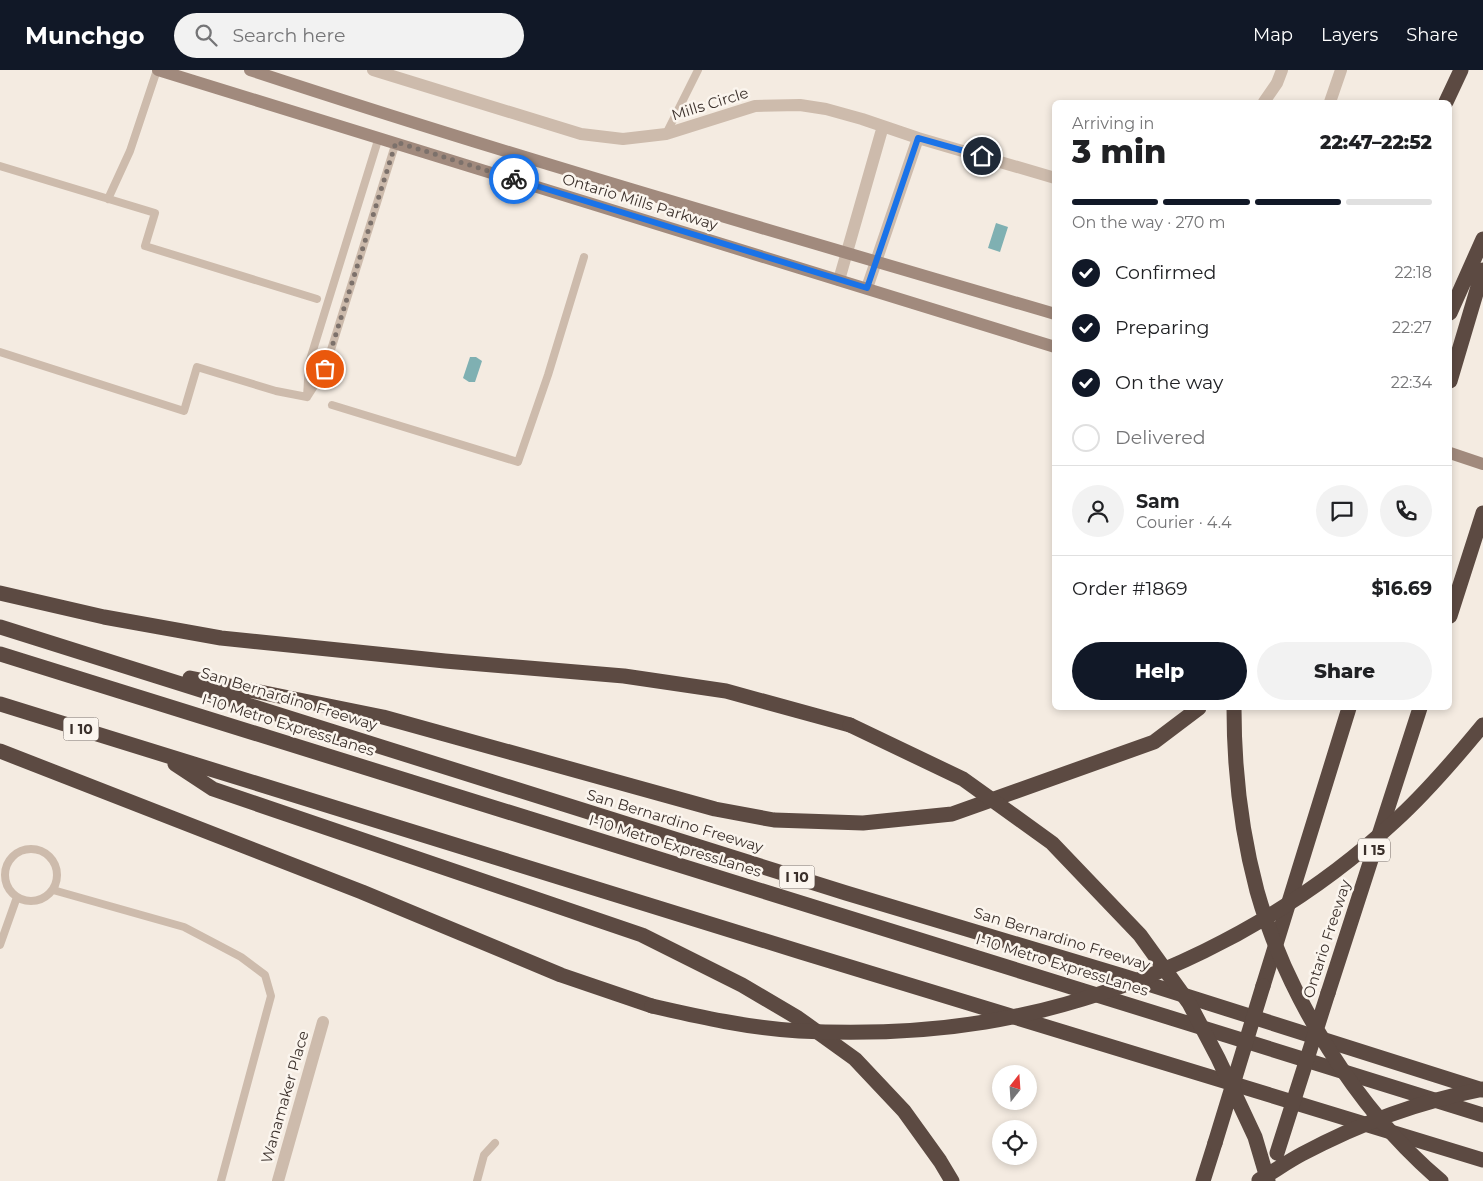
<!DOCTYPE html>
<html lang="en">
<head>
<meta charset="utf-8">
<style>
	:root { --surface:#fff; --page:#f2f2f2; --text:#202124; --muted:#757577; --line:#e0e0e0; --accent:#111827 }
	body { margin:0; font-family:Montserrat,sans-serif; background:var(--page); color:var(--text); height:100vh; display:flex; flex-direction:column; font-size:19px; white-space:nowrap }
	* { box-sizing:border-box; margin:0 }
	p { font-size:16px; color:var(--muted) }
	.icon { flex:none; width:28px; height:28px; fill:none; stroke:currentColor; stroke-width:2; stroke-linecap:round; stroke-linejoin:round }
	.map { position:relative; flex:1; overflow:hidden }
	.details { position:absolute; left:1052px; top:30px; width:400px; height:610px; display:flex; flex-direction:column; background:var(--surface); border-radius:8px; box-shadow:0 2px 8px #0003 }
	.details>* { flex:none }
	.needle { width:32px; rotate:17deg }
	.controls { position:absolute; left:992px; top:995px; display:grid; gap:10px }
	.controls a { display:grid; place-items:center; width:45px; height:45px; border-radius:50%; background:var(--surface); box-shadow:0 2px 8px #0003; font-size:25px }
	.pin { position:absolute; display:grid; place-items:center; width:42px; height:42px; color:#fff; margin:-21px; border:2px solid #fff; border-radius:50%; box-shadow:0 1px 5px #0007 }
	.courier { position:absolute; display:grid; place-items:center; width:50px; height:50px; margin:-25px; border:4px solid #1a73e8; border-radius:50%; background:#fff; color:#222; box-shadow:0 1px 6px #0007 }
	.summary em { font-style:normal; font-weight:800 }
	.summary div { display:flex; flex-direction:column-reverse }
	.summary { display:flex; align-items:center; justify-content:space-between; height:85px; padding:0 20px }
	h1 { font-size:32px; font-weight:800; line-height:38px }
	.bar { display:grid; grid-template-columns:repeat(4,1fr); gap:8px 5px; align-content:center; height:60px; padding:0 20px }
	.bar i { height:6px; border-radius:4px; background:var(--line) }
	.bar .active { background:var(--accent) }
	.bar p { grid-column:span 4 }
	.line { display:flex; align-items:center; gap:12px; padding:0 20px; border-top:1px solid var(--line) }
	.line div { flex:1 }
	.round { display:grid; place-items:center; flex:none; width:52px; height:52px; border-radius:26px; background:var(--page) }
	ol { padding:0 20px; list-style:none }
	li { display:flex; align-items:center; gap:15px; height:55px }
	li p { margin-inline-start:auto }
	li .icon { padding:5px; border-radius:50%; background:var(--accent); color:#fff; stroke-width:4 }
	li:last-child { color:var(--muted) }
	li i { width:28px; height:28px; border:2px solid var(--line); border-radius:50% }
	.primary-button { display:flex; gap:10px; margin-top:auto; padding:10px 20px }
	.primary-button a { flex:1; height:58px; border-radius:30px; background:var(--accent); color:#fff; font-size:20px; font-weight:800; line-height:58px; text-align:center }
	.primary-button a+a { background:var(--page); color:var(--text) }
	header { display:flex; align-items:center; gap:30px; box-sizing:border-box; height:70px; padding:0 25px; background:var(--accent); color:#fff }
	header strong { font-size:24px }
	nav { display:flex; gap:28px; margin-inline-start:auto; font-size:18px }
	.search { width:350px; height:45px; background:var(--page); display:flex; align-items:center; gap:12px; box-sizing:border-box; padding:0 18px; border-radius:28px; color:var(--muted); font-size:19px }
	.map>svg:first-child { display:block }
	.water { fill:#7fb0b2 }
	.lines { fill:none; stroke-linecap:round; stroke-linejoin:round }
	.lane { stroke:#cdbbac; stroke-width:8 }
	.street { stroke:#cdbbac; stroke-width:12 }
	.secondary { stroke:#a18a7d; stroke-width:12 }
	.highway { stroke:#5c4a42; stroke-width:15 }
	.highway-bridge { stroke:#5c4a42; stroke-width:15 }
	.done { stroke:#7c716b; stroke-width:5; stroke-dasharray:0 9 }
	.route { stroke:#1a73e8; stroke-width:6 }
	.labels { text-anchor:middle; stroke-width:5; stroke-linejoin:round; paint-order:stroke }
	.shield { fill:#fbf5ee; stroke:#756b66; stroke-width:1 }
	.shield-label { font-size:14px; font-weight:bold; fill:#3b302b }
	.street-label { font-size:15px; fill:#3b302b; stroke:#fbf5ee }
</style>
</head>
<body>
<header>
<strong>Munchgo</strong>
<div class="search"><svg class="icon" aria-label="search" viewBox="0 0 24 24"><circle cx="10" cy="10" r="6"/><path d="M15 15l6 6"/></svg>Search here</div>
<nav><a>Map</a><a>Layers</a><a>Share</a></nav>
</header>
<div class="map">
<svg width="1483" height="1111" viewBox="0 0 1483 1111">
	<rect width="100%" height="100%" fill="#f4ebe1"/>
	<!-- water -->
	<path class="water" d="M 996,153 L 1008,157 L 1000,182 L 988,178 Z
		M 470,287 L 476,287 L 482,291 L 475,312 L 469,312 L 463,308 Z"/>
	<g class="lines">
		<!-- lane -->
		<path class="lane" d="M 666,64 L 698,0
			M 0,96 L 155,143 L 145,176 L 317,229
			M 108,129 L 130,81 L 157,0
			M 0,282 L 184,341 L 197,297 L 276,321 L 307,327
			M 307,327 L 325,299 L 396,72
			M 307,327 L 309,293 L 379,67
			M 332,335 L 518,392 L 548,305 L 584,187
			M5 805a26 26 0 1 1 52 0a26 26 0 1 1-52 0Z
			M 53,820 L 184,857 L 241,887 L 265,905 L 271,926 L 221,1111
			M 0,875 L 17,827
			M 477,1111 L 484,1085 L 495,1073"/>
		<!-- street -->
		<path class="street" d="M 373,0 L 581,64 L 623,69 L 666,64 L 755,36 L 800,35 L 826,39 L 862,49 L 918,68 L 1055,108
			M 1264,32 L 1277,13 L 1282,0
			M 1330,32 L 1341,0
			M 839,210 L 883,56
			M 867,218 L 918,68
			M 278,1111 L 323,952"/>
		<!-- secondary -->
		<path class="secondary" d="M 158,0 L 1055,277
			M 250,0 C 517,88 786,165 1055,244
			M 1450,383 L 1483,394"/>
		<!-- highway -->
		<path class="highway" d="M 1446,32 L 1461,0
			M 1450,243 L 1483,169
			M 1450,311 L 1483,200
			M 0,523 L 104,547 L 221,568 L 445,591 L 624,606 L 726,621 L 850,655
			M 1450,546 L 1483,443
			M 0,557 L 846,823 L 1123,906 L 1483,1020
			M 0,584 L 1483,1045
			M 190,608 L 383,647 L 715,739 L 774,750 L 863,753 L 952,744 L 1154,672 L 1199,638
			M 0,634 L 801,882 L 1483,1090
			M 0,681 L 362,822 L 561,905 L 652,936
			M 175,694 L 213,719 L 642,865 L 742,915 L 798,948 L 855,989 L 904,1041 L 940,1091 L 952,1111
			M 1263,916 L 1349,638
			M 1328,923 L 1420,638
			M 1203,1111 L 1215,1073"/>
		<!-- highway-bridge -->
		<path class="highway-bridge" d="M 1234,638 C 1234,700 1241,761 1257,821 C 1287,927 1357,1040 1441,1111
			M 850,655 L 963,709 L 1052,773 L 1140,865 L 1189,933 L 1218,988 L 1255,1067 L 1268,1111
			M 652,936 C 700,947 749,958 799,961 C 861,964 924,962 985,952 C 1135,927 1283,855 1395,751 C 1427,722 1455,689 1483,655
			M 1215,1073 L 1263,916
			M 1277,1083 L 1328,923
			M 1259,1110 C 1273,1102 1287,1092 1302,1084 C 1358,1054 1421,1031 1483,1019"/>
	</g>
	<g class="lines">
		<!-- done -->
		<path class="done" d="M 325,299 L 396,72 L 514,109"/>
		<!-- route -->
		<path class="route" d="M 514,109 L 867,218 L 918,68 L 982,86"/>
	</g>
	<g class="labels">
		<!-- shield labels -->
		<g class="shield">
			<rect x="63.5" y="647.5" width="35" height="23" rx="4"/>
			<rect x="1358" y="768.5" width="32" height="23" rx="4"/>
			<rect x="779.5" y="795.5" width="35" height="23" rx="4"/>
		</g>
		<g class="shield-label">
			<text x="81" y="664">I 10</text>
			<text x="1374" y="785">I 15</text>
			<text x="797" y="812">I 10</text>
		</g>
		<!-- street labels -->
		<g class="street-label">
			<text transform="translate(710 34) rotate(-17)" y="5">Mills Circle</text>
			<text transform="translate(640 132) rotate(17)" y="5">Ontario Mills Parkway</text>
			<text transform="translate(289 629) rotate(17)" y="5">San Bernardino Freeway</text>
			<text transform="translate(288 655) rotate(17)" y="5">I-10 Metro ExpressLanes</text>
			<text transform="translate(675 751) rotate(17)" y="5">San Bernardino Freeway</text>
			<text transform="translate(675 776) rotate(17)" y="5">I-10 Metro ExpressLanes</text>
			<text transform="translate(1062 869) rotate(17)" y="5">San Bernardino Freeway</text>
			<text transform="translate(1327 869) rotate(-72)" y="5">Ontario Freeway</text>
			<text transform="translate(1062 895) rotate(17)" y="5">I-10 Metro ExpressLanes</text>
			<text transform="translate(285 1027) rotate(-74)" y="5">Wanamaker Place</text>
		</g>
	</g>
</svg>
<div class="controls">
<a><svg class="needle" viewBox="-14 -14 28 28"><path d="M0-13l5 13h-10z" fill="#e53935"/><path d="M0 13l5-13h-10z" fill="#757577"/></svg></a>
<a><svg class="icon" aria-label="locate" viewBox="0 0 24 24"><circle cx="12" cy="12" r="6"/><path d="M12 2v4M12 18v4M2 12h4M18 12h4"/></svg></a>
</div>
<div class="pin" style="left:325px;top:299px;background:#ea580c"><svg class="icon" aria-label="bag" viewBox="0 0 24 24"><path d="M5 8h14l-1 12H6zM9 8a3 3 0 0 1 6 0"/></svg></div>
<div class="pin" style="left:982px;top:86px;background:#1f2937"><svg class="icon" aria-label="home" viewBox="0 0 24 24"><path d="M3 11l9-7 9 7M6 9v11h12V9"/></svg></div>
<div class="courier" style="left:514px;top:109px"><svg class="icon" aria-label="bike" viewBox="0 0 24 24"><circle cx="6" cy="16" r="4"/><circle cx="18" cy="16" r="4"/><path d="M6 16l4-8h5l3 8M10 8l3 8H6M13 5h3"/></svg></div>
<section class="details">
<div class="summary"><div><h1>3 min</h1><p>Arriving in</p></div><em>22:47–22:52</em></div>
<div class="bar"><i class="active"></i><i class="active"></i><i class="active"></i><i></i><p>On the way · 270 m</p></div>
<ol>
<li><svg class="icon" aria-label="check" viewBox="0 0 24 24"><path d="M5 12l5 5 9-10"/></svg>Confirmed<p>22:18</p></li>
<li><svg class="icon" aria-label="check" viewBox="0 0 24 24"><path d="M5 12l5 5 9-10"/></svg>Preparing<p>22:27</p></li>
<li><svg class="icon" aria-label="check" viewBox="0 0 24 24"><path d="M5 12l5 5 9-10"/></svg>On the way<p>22:34</p></li>
<li><i></i>Delivered</li>
</ol>
<div class="line" style="height:90px"><a class="round"><svg class="icon" aria-label="person" viewBox="0 0 24 24"><circle cx="12" cy="8" r="4"/><path d="M4 21q1-7 8-7t8 7"/></svg></a><div><b>Sam</b><p>Courier · 4.4</p></div><a class="round"><svg class="icon" aria-label="chat" viewBox="0 0 24 24"><path d="M4 5h16v11H9l-5 4z"/></svg></a><a class="round"><svg class="icon" aria-label="phone" viewBox="0 0 24 24"><path d="M5 4h4l2 5-3 2q2 4 5 5l2-3 5 2v4C11 20 4 13 5 4z"/></svg></a></div>
<div class="line" style="height:65px"><div>Order #1869</div><b>$16.69</b></div>
<div class="primary-button"><a>Help</a><a>Share</a></div>
</section>
</div>
</body>
</html>
